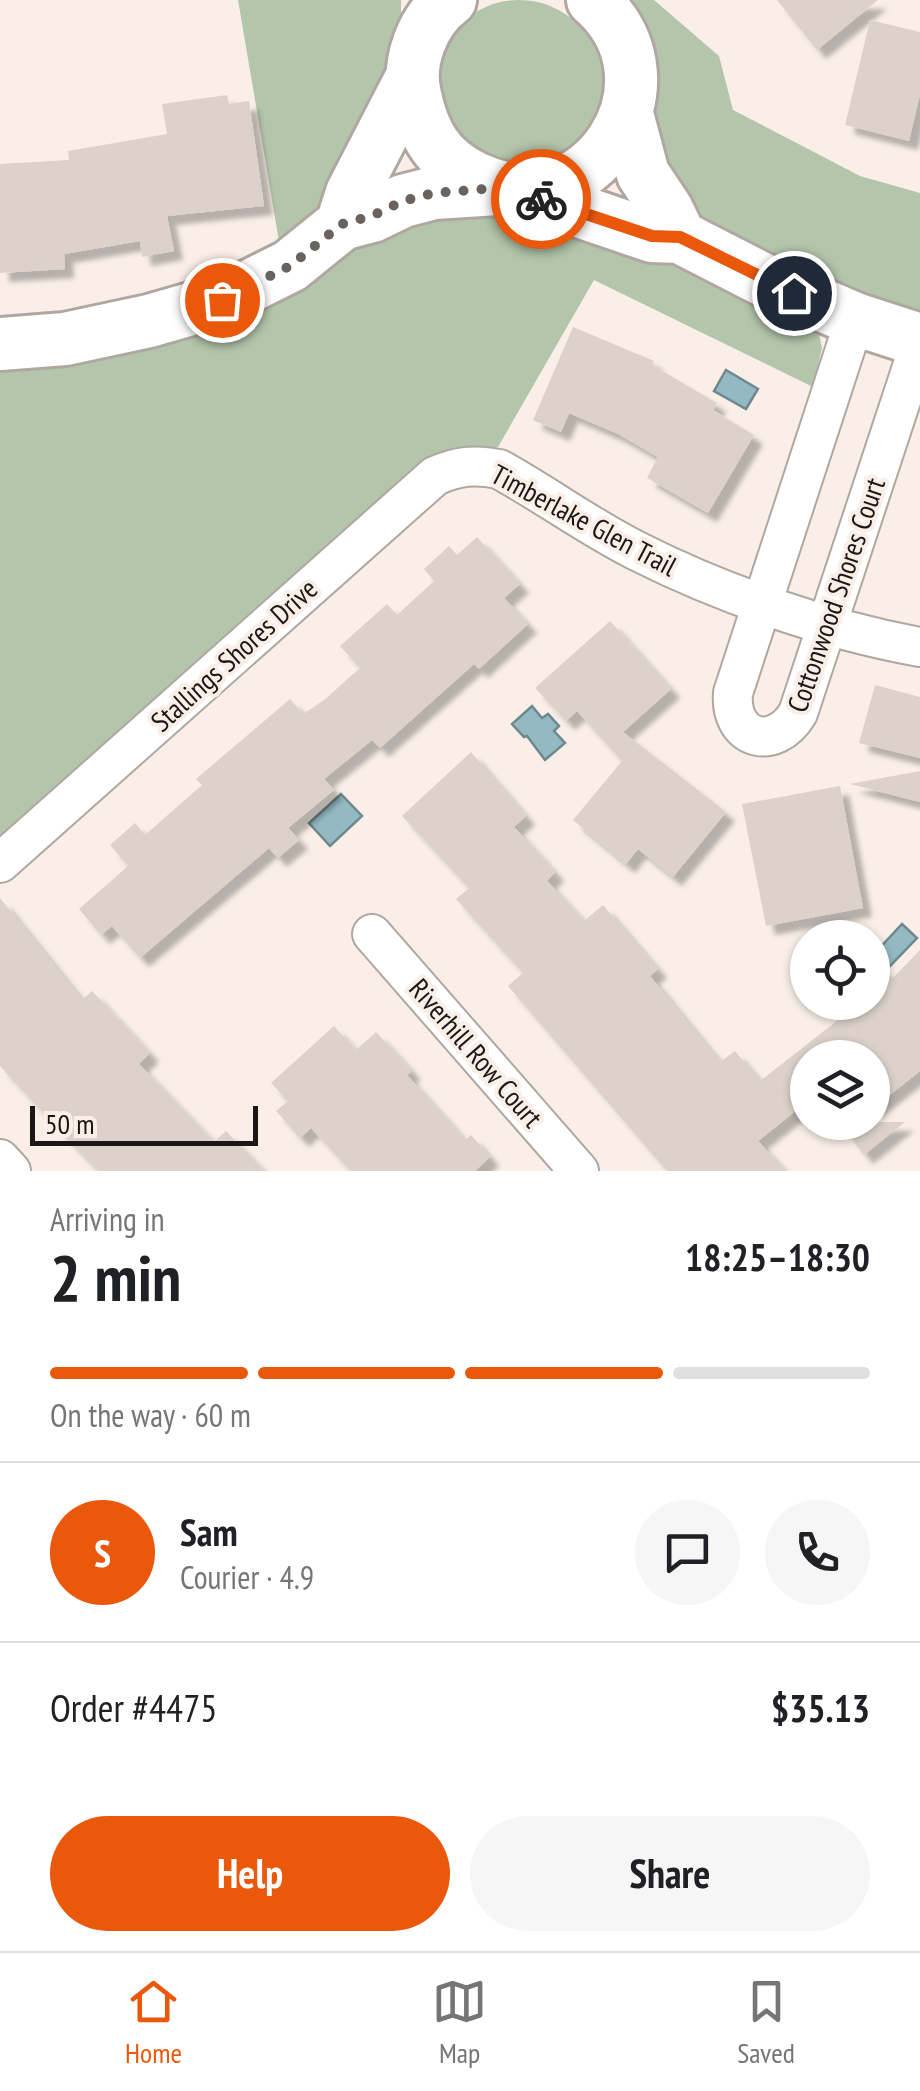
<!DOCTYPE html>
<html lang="en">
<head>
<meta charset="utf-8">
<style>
	:root { --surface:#fff; --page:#f6f6f6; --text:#202124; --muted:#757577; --line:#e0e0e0; --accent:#ea580c }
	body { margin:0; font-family:"PT Sans Narrow",sans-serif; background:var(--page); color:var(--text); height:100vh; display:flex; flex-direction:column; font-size:38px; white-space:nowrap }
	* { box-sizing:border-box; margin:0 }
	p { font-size:32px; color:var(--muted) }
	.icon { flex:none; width:55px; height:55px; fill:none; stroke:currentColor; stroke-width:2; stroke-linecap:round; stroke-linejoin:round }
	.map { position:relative; height:1171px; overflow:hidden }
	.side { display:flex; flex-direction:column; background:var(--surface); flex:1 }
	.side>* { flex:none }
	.buttons { position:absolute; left:790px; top:920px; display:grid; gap:20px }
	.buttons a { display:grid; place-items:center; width:100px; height:100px; border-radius:50%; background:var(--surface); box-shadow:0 2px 8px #0004; font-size:50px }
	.scale { position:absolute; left:30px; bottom:25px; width:228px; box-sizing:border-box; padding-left:10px; border:5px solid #1a1714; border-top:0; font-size:28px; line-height:35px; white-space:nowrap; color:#1a1714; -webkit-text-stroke:8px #f9efe8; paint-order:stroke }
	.pin { position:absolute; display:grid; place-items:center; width:85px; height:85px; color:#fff; margin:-42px; border:5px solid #fff; border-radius:50%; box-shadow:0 2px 10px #0007 }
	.courier { position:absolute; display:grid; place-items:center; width:100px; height:100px; margin:-50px; border:8px solid #ea580c; border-radius:50%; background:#fff; color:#222; box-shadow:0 2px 12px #0007 }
	.overview em { font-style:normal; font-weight:700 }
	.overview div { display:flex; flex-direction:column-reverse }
	.overview { display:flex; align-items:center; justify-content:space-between; height:170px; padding:0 50px }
	h1 { font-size:65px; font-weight:700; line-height:75px }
	.bar { display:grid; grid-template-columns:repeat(4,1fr); gap:15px 10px; align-content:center; height:120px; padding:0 50px }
	.bar i { height:12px; border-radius:8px; background:var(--line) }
	.bar .selected { background:var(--accent) }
	.bar p { grid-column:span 4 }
	.line { display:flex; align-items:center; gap:25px; padding:0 50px; border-top:2px solid var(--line) }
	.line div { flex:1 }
	.round { display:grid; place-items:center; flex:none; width:105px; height:105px; border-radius:52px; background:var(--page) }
	.cta { display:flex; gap:20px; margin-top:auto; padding:20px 50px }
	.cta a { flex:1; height:115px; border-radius:60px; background:var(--accent); color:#fff; font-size:40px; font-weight:700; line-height:115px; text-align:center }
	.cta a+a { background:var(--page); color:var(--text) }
	.tabs { display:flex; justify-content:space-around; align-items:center; height:140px; border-top:2px solid var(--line); background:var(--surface); font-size:28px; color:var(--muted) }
	.tabs a { display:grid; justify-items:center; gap:5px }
	.tabs .selected { color:var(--accent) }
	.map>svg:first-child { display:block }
	.green { fill:#b3c5ab }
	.water { fill:#93b9c2; stroke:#6f888e; stroke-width:2.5 }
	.building { fill:#dcd2cb; filter:url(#shadow) }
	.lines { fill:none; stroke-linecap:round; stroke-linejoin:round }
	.street-casing { stroke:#b0a7a0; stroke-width:42 }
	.secondary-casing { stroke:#b0a7a0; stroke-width:58 }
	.street { stroke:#fff; stroke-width:38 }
	.secondary { stroke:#fff; stroke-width:52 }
	.done { stroke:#68635e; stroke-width:10; stroke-dasharray:0 18 }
	.route { stroke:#ea580c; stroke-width:12 }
	.labels { text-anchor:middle; stroke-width:8; stroke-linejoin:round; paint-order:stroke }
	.street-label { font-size:28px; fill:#1a1714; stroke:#f9efe8 }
</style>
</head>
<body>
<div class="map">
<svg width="920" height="1171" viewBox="0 0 920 1171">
	<defs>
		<filter id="shadow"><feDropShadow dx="9" dy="9" stdDeviation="2.5" flood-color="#0004"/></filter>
	</defs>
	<rect width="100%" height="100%" fill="#f9efe8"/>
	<!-- green -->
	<path class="green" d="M 238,0 L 401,0 L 401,49 L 328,204 L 280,247 Z
		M 610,0 L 654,0 L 719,56 L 733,110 L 860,176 L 920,193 L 920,317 L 866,300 L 727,236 L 692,212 L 665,181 Z
		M435 84a84 84 0 1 1 168 0a84 84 0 1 1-168 0Z
		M 459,201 L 618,234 L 818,329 L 822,348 L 813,387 L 594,280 L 498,447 C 459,447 444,453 412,475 L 0,837 L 0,364 L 379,224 Z"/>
	<!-- water -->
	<path class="water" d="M 726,370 L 758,389 L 746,409 L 714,391 Z
		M 532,706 L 542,718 L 548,714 L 559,726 L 554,731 L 565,743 L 545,760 L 527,736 L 524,737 L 512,724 Z
		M 341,794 L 362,816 L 330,846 L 309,823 Z
		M 902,924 L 917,938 L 890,966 L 875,953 Z"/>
	<!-- building -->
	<path class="building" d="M 777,0 L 878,0 L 817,50 Z
		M 870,20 L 920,32 L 920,94 L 909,141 L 845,125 Z
		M 227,95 L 229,104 L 249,101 L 264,206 L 167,216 L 174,251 L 142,257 L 140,241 L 64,254 L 65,269 L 0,273 L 0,164 L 69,160 L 68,151 L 167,134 L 162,104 Z
		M 573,327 L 654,361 L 652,365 L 717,403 L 713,410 L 754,435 L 708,513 L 647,478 L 658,457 L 618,434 L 569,413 L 561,432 L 533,420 Z
		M 477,537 L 520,584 L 504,598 L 528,624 L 479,669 L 474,664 L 380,748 L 372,740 L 324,779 L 334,790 L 288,828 L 299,840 L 278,858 L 269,848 L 140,958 L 112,926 L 101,935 L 79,909 L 128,866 L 110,845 L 135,823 L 145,835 L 202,785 L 196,779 L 290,699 L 303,714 L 324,700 L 360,668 L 340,646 L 387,604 L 397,615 L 434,581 L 424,569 L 449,546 L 457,555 Z
		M 610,621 L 671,689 L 623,732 L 726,812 L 673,877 L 638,849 L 626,864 L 573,820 L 622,761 L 577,711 L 566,721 L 535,688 Z
		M 875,685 L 920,697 L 920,758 L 859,743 Z
		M 471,752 L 526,816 L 514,827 L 555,872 L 547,881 L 584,921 L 603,905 L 658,969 L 650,976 L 720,1062 L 735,1051 L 760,1081 L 861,1002 L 872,1002 L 872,961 L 893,978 L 920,950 L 920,1071 L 872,1109 L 872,1058 L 808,1058 L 808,1101 L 758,1141 L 785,1171 L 667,1171 L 508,986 L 523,973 L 456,899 L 469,888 L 402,816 Z
		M 920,771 L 920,802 L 850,784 Z
		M 840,786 L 863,908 L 766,926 L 742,804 Z
		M 0,898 L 82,1000 L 92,991 L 150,1053 L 139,1064 L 214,1142 L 226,1131 L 264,1171 L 99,1171 L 71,1143 L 0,1066 Z
		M 334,1026 L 356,1050 L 376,1032 L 412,1071 L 407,1075 L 465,1140 L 471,1135 L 490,1157 L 475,1171 L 351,1171 L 311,1128 L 300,1138 L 276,1111 L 288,1101 L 271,1083 Z
		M 839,1122 L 905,1122 L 864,1155 Z"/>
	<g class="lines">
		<!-- street casing -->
		<g class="street-casing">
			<path id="street" d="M 855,319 L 733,693 C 729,739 774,753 798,713 L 920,343
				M 0,863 L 435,476 C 458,466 474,464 499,469 C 546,495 589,527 637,551 C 722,594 826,630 920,647
				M 372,934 L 579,1171
				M 0,1159 L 11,1171"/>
		</g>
		<!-- secondary casing -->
		<g class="secondary-casing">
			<path id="secondary" d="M 450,0 C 422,21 407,62 415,95 C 423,134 438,160 475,178 C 589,233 688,83 593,0
				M 627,114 L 643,174 L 667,210 L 680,237
				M 520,191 L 652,236 L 680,237 L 764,280 L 855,319 L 920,340
				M 342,224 L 352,193 L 411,79
				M 0,344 L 65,339 L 149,321 L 222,300 L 290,266 L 342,224 L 372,216 L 403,201 L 434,193 L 497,189"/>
		</g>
		<!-- street -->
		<use href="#street" class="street"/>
		<!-- secondary -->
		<use href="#secondary" class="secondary"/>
	</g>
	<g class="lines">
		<!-- done -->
		<path class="done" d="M 222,300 L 290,266 L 342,224 L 372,216 L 403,201 L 434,193 L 498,188 L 520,191 L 541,199"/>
		<!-- route -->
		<path class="route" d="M 541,199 L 652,236 L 680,237 L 794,293"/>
	</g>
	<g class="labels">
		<!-- street labels -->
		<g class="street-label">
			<text transform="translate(584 520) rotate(28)" y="10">Timberlake Glen Trail</text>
			<text transform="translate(836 595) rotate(-71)" y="10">Cottonwood Shores Court</text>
			<text transform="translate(234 655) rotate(-42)" y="10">Stallings Shores Drive</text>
			<text transform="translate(476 1053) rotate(49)" y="10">Riverhill Row Court</text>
		</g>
	</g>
</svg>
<div class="buttons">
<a><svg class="icon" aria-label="locate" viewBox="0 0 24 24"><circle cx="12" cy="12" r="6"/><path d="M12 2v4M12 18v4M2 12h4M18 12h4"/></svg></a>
<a><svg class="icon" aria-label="layers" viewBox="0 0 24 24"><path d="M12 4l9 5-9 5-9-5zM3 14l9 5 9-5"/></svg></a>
</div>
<div class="scale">50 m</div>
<div class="pin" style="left:222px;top:300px;background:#ea580c"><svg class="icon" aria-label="bag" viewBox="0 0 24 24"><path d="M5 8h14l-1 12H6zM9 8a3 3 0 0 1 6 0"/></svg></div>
<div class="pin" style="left:794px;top:293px;background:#1f2937"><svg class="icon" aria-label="home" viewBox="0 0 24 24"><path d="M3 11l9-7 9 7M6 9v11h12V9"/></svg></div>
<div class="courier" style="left:541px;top:199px"><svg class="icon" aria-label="bike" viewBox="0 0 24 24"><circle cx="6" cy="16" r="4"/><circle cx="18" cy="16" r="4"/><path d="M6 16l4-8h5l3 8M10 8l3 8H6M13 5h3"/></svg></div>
</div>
<section class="side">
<div class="overview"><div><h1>2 min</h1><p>Arriving in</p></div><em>18:25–18:30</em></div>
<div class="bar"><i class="selected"></i><i class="selected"></i><i class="selected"></i><i></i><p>On the way · 60 m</p></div>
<div class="line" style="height:180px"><b class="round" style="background:var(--accent);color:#fff">S</b><div><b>Sam</b><p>Courier · 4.9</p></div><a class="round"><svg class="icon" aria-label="chat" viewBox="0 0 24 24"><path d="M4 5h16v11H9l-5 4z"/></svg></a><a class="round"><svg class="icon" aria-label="phone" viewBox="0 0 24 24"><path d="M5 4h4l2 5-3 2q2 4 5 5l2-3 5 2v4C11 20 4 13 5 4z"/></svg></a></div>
<div class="line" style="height:130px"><div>Order #4475</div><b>$35.13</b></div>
<div class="cta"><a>Help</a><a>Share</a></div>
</section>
<nav class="tabs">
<a class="selected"><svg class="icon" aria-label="home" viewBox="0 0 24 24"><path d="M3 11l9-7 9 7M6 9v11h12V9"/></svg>Home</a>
<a><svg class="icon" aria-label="map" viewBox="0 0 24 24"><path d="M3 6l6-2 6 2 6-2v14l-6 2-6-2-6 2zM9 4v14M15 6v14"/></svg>Map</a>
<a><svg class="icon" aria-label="saved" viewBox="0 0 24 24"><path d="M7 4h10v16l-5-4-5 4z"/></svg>Saved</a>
</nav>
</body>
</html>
